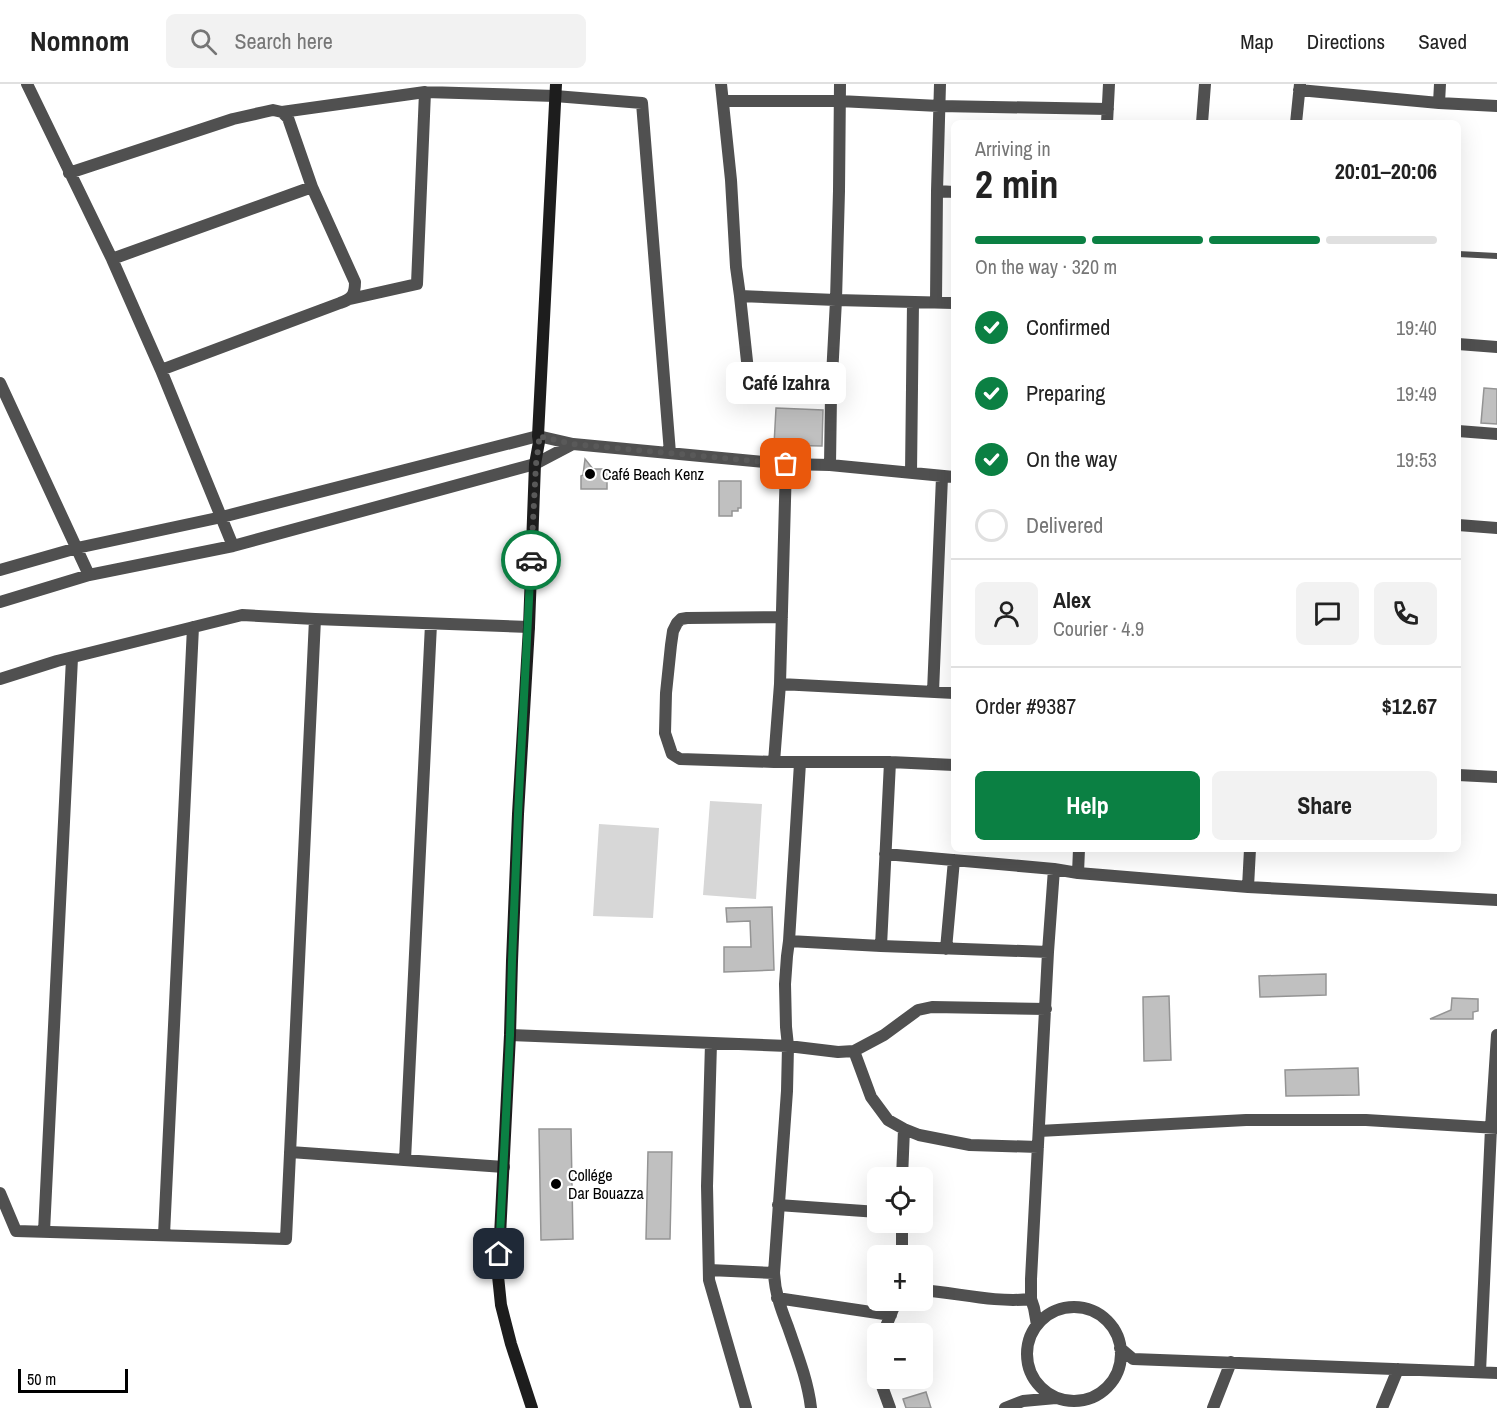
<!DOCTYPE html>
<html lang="en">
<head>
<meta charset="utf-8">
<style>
	:root { --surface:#fff; --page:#f2f2f2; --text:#222; --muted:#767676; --line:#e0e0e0; --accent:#0b8043 }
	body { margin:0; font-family:"Archivo Narrow",sans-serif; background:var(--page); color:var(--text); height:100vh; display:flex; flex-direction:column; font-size:22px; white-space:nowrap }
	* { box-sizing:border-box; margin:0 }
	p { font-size:20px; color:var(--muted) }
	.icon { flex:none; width:33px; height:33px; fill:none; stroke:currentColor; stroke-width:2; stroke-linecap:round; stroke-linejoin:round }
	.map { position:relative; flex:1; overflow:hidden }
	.drawer { position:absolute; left:951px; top:36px; width:510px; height:732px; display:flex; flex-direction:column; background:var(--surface); border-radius:9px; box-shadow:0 6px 24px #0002 }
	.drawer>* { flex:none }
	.buttons { position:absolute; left:867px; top:1083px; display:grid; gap:12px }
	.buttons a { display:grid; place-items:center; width:66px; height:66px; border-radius:9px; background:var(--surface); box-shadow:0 6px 24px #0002; font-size:30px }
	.scale { position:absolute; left:18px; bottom:15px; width:110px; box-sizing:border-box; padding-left:6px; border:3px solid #000; border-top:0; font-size:16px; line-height:21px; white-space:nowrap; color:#000; -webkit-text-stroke:4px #fff; paint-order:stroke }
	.pin { position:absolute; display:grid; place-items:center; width:51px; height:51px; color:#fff; margin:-26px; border-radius:12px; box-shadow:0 3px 9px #0006 }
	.courier { position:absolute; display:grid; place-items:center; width:60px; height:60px; margin:-30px; border:4px solid #0b8043; border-radius:50%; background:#fff; color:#222; box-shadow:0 2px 8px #0007 }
	.bubble { position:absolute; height:42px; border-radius:9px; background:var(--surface); box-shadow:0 6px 24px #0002; font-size:20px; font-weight:700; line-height:42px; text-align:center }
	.overview em { font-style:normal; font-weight:700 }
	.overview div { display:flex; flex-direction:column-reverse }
	.overview { display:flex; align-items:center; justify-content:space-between; height:102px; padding:0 24px }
	h1 { font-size:39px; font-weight:700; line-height:45px }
	.bar { display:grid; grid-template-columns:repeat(4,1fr); gap:9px 6px; align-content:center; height:72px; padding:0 24px }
	.bar i { height:8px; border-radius:4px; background:var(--line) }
	.bar .selected { background:var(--accent) }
	.bar p { grid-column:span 4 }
	.line { display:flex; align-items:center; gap:15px; padding:0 24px; border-top:2px solid var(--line) }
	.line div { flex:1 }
	.round { display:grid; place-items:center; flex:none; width:63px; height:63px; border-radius:9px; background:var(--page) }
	ol { padding:0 24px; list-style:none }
	li { display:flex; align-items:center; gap:18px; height:66px }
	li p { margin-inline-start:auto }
	li .icon { padding:6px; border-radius:50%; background:var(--accent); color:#fff; stroke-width:4 }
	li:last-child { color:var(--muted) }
	li i { width:33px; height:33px; border:3px solid var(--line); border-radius:50% }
	.action { display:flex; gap:12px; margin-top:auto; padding:12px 24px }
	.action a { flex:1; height:69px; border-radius:9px; background:var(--accent); color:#fff; font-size:24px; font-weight:700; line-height:69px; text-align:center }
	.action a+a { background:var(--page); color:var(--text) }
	header { display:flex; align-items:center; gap:36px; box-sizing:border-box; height:84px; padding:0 30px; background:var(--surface); border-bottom:2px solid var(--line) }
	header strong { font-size:28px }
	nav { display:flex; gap:33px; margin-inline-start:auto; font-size:21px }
	.search { width:420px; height:54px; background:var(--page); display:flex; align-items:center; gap:15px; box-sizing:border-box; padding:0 21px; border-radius:9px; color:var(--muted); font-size:22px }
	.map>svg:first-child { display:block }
	.green { fill:#d7d7d7 }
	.building { fill:#c0c0c0; stroke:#949494; stroke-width:1.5 }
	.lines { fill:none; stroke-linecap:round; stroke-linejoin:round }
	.lane { stroke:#505050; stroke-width:6 }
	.street { stroke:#505050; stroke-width:12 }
	.secondary { stroke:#1d1d1d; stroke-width:12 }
	.done { stroke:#595959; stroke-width:6; stroke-dasharray:0 10.8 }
	.route { stroke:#0b8043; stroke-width:8 }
	.poi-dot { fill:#000; stroke:#fff; stroke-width:2 }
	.labels { text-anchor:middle; stroke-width:4.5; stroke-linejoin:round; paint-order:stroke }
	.poi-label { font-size:16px; fill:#000; stroke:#fff; text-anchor:start }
</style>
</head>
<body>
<header>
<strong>Nomnom</strong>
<div class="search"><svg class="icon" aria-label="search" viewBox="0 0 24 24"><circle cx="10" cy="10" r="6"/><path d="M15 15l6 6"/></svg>Search here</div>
<nav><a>Map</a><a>Directions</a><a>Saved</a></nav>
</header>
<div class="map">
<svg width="1497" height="1324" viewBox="0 0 1497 1324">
	<rect width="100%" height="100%" fill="#fff"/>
	<!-- green -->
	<path class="green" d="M 710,717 L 762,720 L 756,815 L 703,811 Z
		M 599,740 L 659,744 L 653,834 L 593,832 Z"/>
	<!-- building -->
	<path class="building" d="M 1484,304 L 1497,305 L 1497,340 L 1481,339 Z
		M 776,324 L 823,326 L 822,362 L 774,361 Z
		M 585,375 L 593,385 L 607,385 L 607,405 L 581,405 L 581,392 L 583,391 Z
		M 719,397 L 741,397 L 741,424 L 738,424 L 738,427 L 732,427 L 732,432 L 719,432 Z
		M 772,823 L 774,886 L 724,888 L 724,863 L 751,863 L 750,837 L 727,838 L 726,824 Z
		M 1326,890 L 1326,911 L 1260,913 L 1259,892 Z
		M 1169,912 L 1171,976 L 1144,977 L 1143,913 Z
		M 1452,914 L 1478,915 L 1478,927 L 1473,928 L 1473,935 L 1430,935 L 1451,926 Z
		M 1358,984 L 1359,1011 L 1286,1012 L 1285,986 Z
		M 539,1045 L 571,1045 L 573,1155 L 541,1156 Z
		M 648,1068 L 672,1068 L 670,1155 L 646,1155 Z
		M 926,1308 L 931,1324 L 906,1324 L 903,1315 Z"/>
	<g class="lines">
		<!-- lane -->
		<path class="lane" d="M 1458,170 L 1497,172"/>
		<!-- street -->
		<path class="street" d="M 27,0 L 112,175 L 161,286 L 233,462
			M 721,0 L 731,96 L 736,183 L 740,212 L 836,216 L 954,219
			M 1299,6 L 1439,19 L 1497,22
			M 723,17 L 839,17 L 939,22 L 1108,25
			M 1439,19 L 1440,0
			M 282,28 L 425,8 L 555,12 L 642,19 L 670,369
			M 1107,39 L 1109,0
			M 1202,39 L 1205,0
			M 1296,39 L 1300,0
			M 69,89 L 233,35 L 264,28 L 273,26 L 282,28 L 288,34 L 312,103 L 355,198 C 355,211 352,215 340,219 L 161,286
			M 937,107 L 954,108
			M 112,175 L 312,103
			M 740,212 L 749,296 C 756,306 763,310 775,312 L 831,311
			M 350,215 L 417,200 L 425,8
			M 936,218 L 937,107 L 940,0
			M 1458,260 L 1497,263
			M 0,299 L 89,491
			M 1458,347 L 1497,350
			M 830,381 L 831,311 L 836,216 L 839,107 L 840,0
			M 911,389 L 913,218
			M 1458,441 L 1497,444
			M 0,486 L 77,464 L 222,433 L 538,352 L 573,360 L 786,380 L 830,381 L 954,393
			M 0,518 L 89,491 L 233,462 L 535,380 L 573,360
			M 782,533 L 687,534 L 681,535 L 677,539 L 673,547 L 671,561 L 666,609 L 665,649 L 672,670 L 680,675 L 774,678 L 890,678 L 954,681
			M 0,595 L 57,577 L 242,531 L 315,535 L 529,543
			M 780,600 L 954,609
			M 933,608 L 942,393
			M 774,678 L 780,600 L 786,380
			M 800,679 L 789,857 L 787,872 L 785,900 L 786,943 L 788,962 L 787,1007 L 774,1189 C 775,1209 781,1225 788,1243 C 797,1269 808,1297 811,1324
			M 1458,691 L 1497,693
			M 885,770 L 1054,785 L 1078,789 L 1248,803 L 1497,816
			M 1078,789 L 1079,765
			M 1248,803 L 1250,765
			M 789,857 L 881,862 L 1048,868
			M 881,862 L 890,678
			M 946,865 L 954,776
			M 510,951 L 788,962 L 838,968 L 854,967 L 884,951 L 918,926 L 932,923 L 1046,925
			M 711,959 L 707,1102 L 709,1196 L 746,1324
			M 854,967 L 871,1013 L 888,1036 L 904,1045 L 919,1051 L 970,1061 L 1038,1063
			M 1039,1047 L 1246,1036 L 1366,1036 L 1497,1044
			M 290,1068 L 504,1083
			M 405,1076 L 431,540
			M 902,1094 L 904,1045
			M 0,1109 L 16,1147 L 286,1155 L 315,535
			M 778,1121 L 878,1128
			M 902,1138 L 902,1172
			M 44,1148 L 72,574
			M 164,1151 L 193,543
			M 709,1186 L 774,1189
			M 922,1206 C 959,1209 994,1219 1031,1215
			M 777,1214 L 891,1231
			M1027 1270a47 47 0 1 1 94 0a47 47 0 1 1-94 0Z
			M 1037,1241 L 1034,1224 L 1031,1215 L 1031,1195 L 1048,868 L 1054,785
			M 883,1250 L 893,1225 L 898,1216
			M 1120,1264 L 1133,1275 L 1497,1289
			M 878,1267 L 876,1282 L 878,1288
			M 1480,1288 L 1491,1044 L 1497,951
			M 879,1294 L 890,1324
			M 1005,1324 L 1023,1317 L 1056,1314
			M 1213,1324 L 1231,1278
			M 1382,1324 L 1398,1285"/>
		<!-- secondary -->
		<path class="secondary" d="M 532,1324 L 511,1260 L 501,1221 L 498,1192 L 510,951 L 512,877 L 518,730 L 529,543 L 535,380 L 539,358 L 538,352 L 556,0"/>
	</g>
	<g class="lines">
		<!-- done -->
		<path class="done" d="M 531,476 L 536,380 L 539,358 L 538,352 L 573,360 L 786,380"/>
		<!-- route -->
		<path class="route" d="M 499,1170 L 510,951 L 512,877 L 518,730 L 531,476"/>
	</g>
	<!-- markers -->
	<g class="poi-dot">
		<circle cx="590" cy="390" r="6"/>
		<circle cx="556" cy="1100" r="6"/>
	</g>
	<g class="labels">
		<!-- poi labels -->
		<g class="poi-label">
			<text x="602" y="396">Café Beach Kenz</text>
			<text x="568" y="1097">Collége<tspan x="568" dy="18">Dar Bouazza</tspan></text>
		</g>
	</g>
</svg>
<div class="buttons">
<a><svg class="icon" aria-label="locate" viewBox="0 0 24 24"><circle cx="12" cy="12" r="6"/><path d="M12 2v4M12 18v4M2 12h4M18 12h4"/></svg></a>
<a>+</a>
<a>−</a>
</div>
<div class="scale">50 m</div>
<div class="pin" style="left:786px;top:380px;background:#ea580c"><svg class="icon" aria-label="bag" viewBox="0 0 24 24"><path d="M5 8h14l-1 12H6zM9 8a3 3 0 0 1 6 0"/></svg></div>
<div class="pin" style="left:499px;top:1170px;background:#1f2937"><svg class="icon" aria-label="home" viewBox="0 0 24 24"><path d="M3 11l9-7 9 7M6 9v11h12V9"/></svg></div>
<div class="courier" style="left:531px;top:476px"><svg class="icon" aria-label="car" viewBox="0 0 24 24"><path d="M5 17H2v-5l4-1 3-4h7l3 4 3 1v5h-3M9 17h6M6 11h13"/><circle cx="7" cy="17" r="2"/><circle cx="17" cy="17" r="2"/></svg></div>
<div class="bubble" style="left:726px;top:278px;width:120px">Café Izahra</div>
<section class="drawer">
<div class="overview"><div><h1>2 min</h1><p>Arriving in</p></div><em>20:01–20:06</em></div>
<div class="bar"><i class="selected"></i><i class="selected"></i><i class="selected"></i><i></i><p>On the way · 320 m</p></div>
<ol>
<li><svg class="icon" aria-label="check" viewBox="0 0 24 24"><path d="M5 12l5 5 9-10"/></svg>Confirmed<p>19:40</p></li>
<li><svg class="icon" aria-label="check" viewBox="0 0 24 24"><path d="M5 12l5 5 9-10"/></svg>Preparing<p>19:49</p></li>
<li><svg class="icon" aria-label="check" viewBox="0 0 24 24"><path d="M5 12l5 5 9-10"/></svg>On the way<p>19:53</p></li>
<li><i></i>Delivered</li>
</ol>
<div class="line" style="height:108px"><a class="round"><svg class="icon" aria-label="person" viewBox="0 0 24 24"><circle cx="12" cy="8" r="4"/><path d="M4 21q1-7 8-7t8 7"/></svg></a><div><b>Alex</b><p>Courier · 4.9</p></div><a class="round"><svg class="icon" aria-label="chat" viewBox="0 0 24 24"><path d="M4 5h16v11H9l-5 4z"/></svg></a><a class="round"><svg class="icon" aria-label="phone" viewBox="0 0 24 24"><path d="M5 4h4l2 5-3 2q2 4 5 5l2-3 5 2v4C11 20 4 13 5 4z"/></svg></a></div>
<div class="line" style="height:78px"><div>Order #9387</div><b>$12.67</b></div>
<div class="action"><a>Help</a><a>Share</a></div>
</section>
</div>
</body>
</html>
